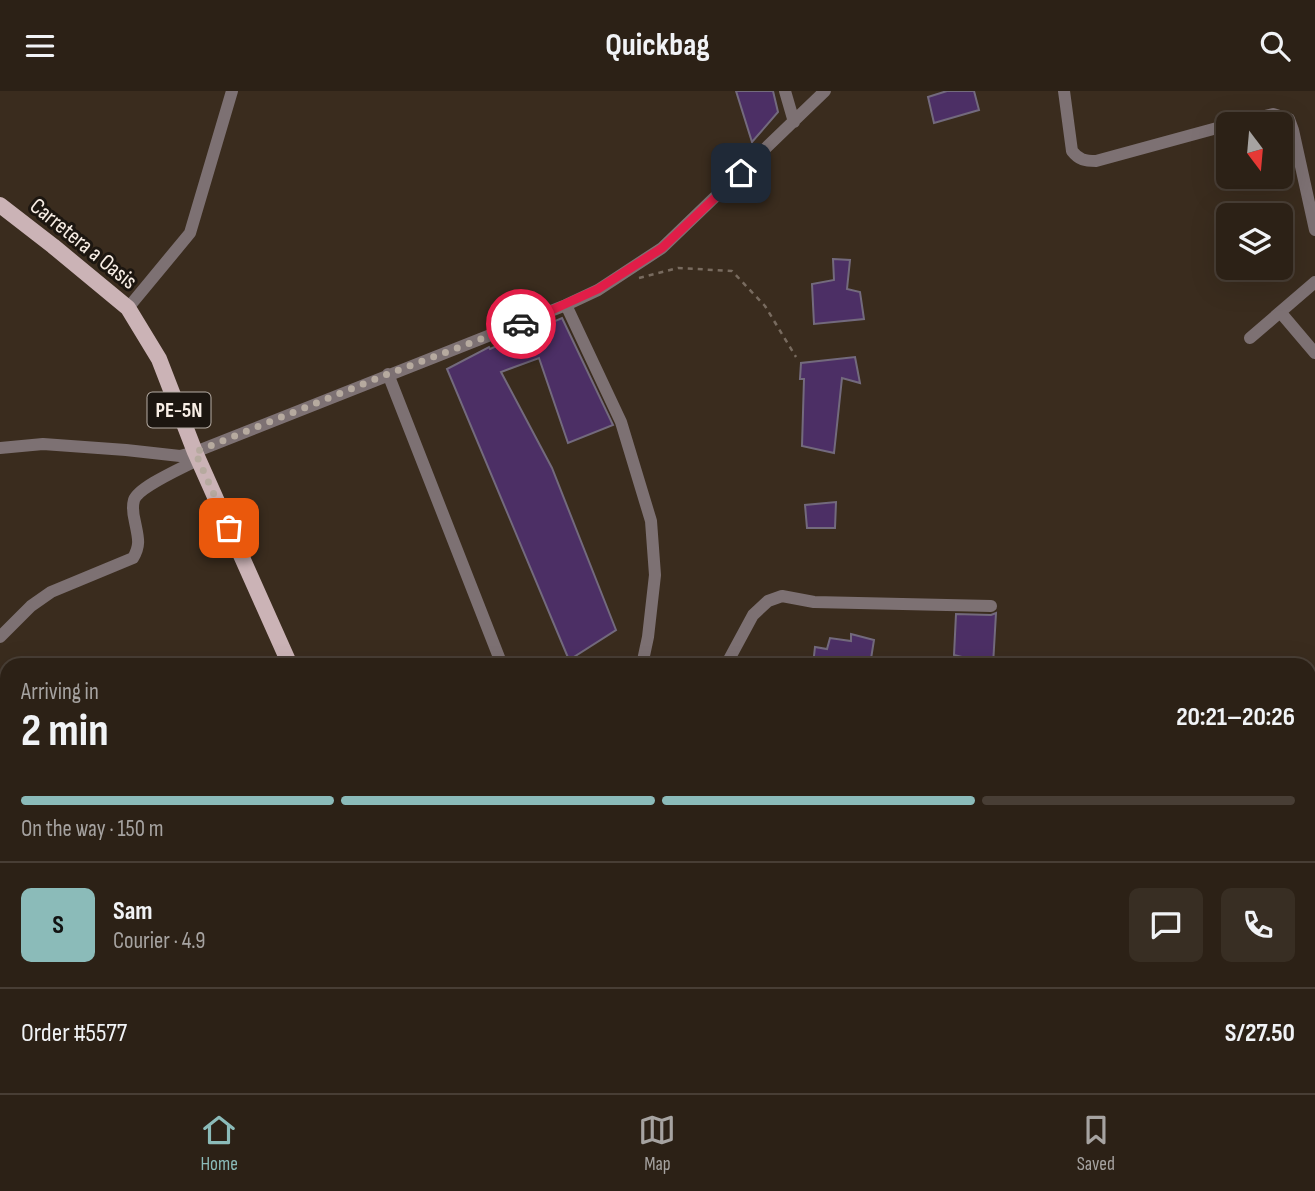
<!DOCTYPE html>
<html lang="en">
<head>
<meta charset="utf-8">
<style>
	:root { --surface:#2c2116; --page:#382e23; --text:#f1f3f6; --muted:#a6a3a1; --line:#483e35; --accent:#8bbbb9 }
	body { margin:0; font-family:"Sofia Sans Condensed",sans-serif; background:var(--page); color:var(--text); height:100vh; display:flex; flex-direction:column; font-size:26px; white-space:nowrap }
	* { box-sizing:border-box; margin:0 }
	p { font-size:23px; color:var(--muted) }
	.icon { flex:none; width:38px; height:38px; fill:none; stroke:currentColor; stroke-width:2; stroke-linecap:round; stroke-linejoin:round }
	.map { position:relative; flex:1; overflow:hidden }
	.side { position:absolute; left:0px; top:567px; width:1316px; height:436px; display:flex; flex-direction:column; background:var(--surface); border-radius:21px 21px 0 0; box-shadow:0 7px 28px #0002,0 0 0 2px var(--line) }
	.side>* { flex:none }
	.needle { width:46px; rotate:164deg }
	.tools { position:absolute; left:1216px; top:21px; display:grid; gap:14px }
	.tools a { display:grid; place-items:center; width:77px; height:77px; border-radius:10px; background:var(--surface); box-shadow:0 7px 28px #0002,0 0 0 2px var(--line); font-size:35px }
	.pin { position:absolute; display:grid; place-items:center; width:60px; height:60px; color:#fff; margin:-30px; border-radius:14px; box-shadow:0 4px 10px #0006 }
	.courier { position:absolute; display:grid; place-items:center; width:70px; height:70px; margin:-35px; border:5px solid #e11d48; border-radius:50%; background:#fff; color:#222; box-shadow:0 2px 9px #0007 }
	.summary em { font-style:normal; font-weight:700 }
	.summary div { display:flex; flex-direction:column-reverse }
	.summary { display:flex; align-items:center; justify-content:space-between; height:119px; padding:0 21px }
	h1 { font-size:46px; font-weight:700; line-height:52px }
	.bar { display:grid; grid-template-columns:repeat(4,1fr); gap:10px 7px; align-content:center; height:84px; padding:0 21px }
	.bar i { height:9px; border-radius:5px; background:var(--line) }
	.bar .on { background:var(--accent) }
	.bar p { grid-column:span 4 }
	.line { display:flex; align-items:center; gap:18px; padding:0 21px; border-top:2px solid var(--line) }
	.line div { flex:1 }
	.round { display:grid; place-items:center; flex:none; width:74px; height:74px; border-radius:10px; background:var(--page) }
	header { display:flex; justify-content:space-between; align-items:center; height:91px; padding:0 21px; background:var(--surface); font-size:32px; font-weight:700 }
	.tabs { display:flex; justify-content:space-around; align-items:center; height:98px; border-top:2px solid var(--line); background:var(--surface); font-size:19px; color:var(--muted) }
	.tabs a { display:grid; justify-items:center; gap:4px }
	.tabs .on { color:var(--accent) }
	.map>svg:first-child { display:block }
	.building { fill:#4c2f65; stroke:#736a7d; stroke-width:2 }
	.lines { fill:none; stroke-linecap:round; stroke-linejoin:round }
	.path { stroke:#786b5f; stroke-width:2.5; stroke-dasharray:5 5; stroke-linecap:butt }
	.minor { stroke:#7d7173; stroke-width:12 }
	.major { stroke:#cbb3b6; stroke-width:16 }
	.done { stroke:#b6aa9f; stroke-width:7; stroke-dasharray:0 12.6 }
	.route { stroke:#e11d48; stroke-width:9 }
	.labels { text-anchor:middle; stroke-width:6; stroke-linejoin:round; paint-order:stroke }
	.shield { fill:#1c1610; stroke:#b6ada5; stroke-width:2 }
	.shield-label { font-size:21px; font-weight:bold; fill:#f8eee5 }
	.street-label { font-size:23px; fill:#f8eee5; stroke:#1c1610 }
</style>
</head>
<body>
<header><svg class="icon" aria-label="menu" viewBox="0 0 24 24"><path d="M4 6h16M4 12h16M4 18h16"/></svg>Quickbag<svg class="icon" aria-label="search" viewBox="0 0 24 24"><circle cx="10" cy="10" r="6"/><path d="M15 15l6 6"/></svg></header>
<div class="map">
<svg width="1315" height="1002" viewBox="0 0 1315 1002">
	<rect width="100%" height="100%" fill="#3a2c1e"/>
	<!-- building -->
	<path class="building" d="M 736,0 L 773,0 L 778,21 L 752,51 Z
		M 947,0 L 974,0 L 979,19 L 934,32 L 928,6 Z
		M 833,168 L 850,169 L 847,198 L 860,201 L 864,228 L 814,233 L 812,193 L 834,189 Z
		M 562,227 L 613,334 L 568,352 L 539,267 L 501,281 L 552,377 L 616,539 L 569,569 L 447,278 L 489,256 L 490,258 Z
		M 855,266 L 860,292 L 842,287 L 834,362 L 802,355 L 804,288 L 800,288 L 801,272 Z
		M 836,411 L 835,437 L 807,437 L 805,414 Z
		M 996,522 L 993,574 L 954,564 L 956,523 L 991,524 Z
		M 851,543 L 874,549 L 870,574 L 813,574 L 815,556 L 827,558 L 830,547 L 851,550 Z"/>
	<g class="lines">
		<!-- path -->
		<path class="path" d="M 639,187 L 678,177 L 732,180 L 765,215 L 796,266
			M 0,989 L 7,988"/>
		<!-- minor -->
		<path class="minor" d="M 785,0 L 794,31
			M 1064,0 L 1072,60 C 1079,69 1085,70 1096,70 L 1228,34
			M 1232,33 L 1273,23 L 1289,28 L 1293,39 L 1315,139
			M 566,214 L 621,331 L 651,430 L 655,484 L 648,546 L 642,574
			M 128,217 L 190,142 L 232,0
			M 1281,222 L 1315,262
			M 1250,247 L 1315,191
			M 388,283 L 502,574
			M 0,357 L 43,353 L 126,359 L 180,365 L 195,361 L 566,214 L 598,199 L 662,157 L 825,0
			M 0,546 L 31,515 L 51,501 L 133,467 C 141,454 138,446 135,431 C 133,423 132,416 134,409 C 139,395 185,376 199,368
			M 726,574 L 753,524 L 768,510 L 782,505 L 814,511 L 991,515
			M 1309,980 L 1315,978
			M 1214,1002 L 1240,996"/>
		<!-- major -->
		<path class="major" d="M 0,114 L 53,155 L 128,217 L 159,268 L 195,361 L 290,574
			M 466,996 L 469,1002"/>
	</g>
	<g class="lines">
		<!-- done -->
		<path class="done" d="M 229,437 L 195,361 L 388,283 L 521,233"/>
		<!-- route -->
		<path class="route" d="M 521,233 L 598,198 L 662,157 L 741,82"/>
	</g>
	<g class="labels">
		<!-- shield labels -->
		<rect class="shield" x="147.5" y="301.5" width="63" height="35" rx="5"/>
		<g class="shield-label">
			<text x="179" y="326">PE-5N</text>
		</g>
		<!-- street labels -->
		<g class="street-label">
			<text transform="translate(84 152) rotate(39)" y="8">Carretera a Oasis</text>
		</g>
	</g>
</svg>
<div class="tools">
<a><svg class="needle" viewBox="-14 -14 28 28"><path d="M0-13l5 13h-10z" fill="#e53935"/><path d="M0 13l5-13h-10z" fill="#a6a3a1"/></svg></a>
<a><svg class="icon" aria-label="layers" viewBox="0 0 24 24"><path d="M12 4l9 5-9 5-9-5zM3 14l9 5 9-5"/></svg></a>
</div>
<div class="pin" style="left:229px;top:437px;background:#ea580c"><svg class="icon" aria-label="bag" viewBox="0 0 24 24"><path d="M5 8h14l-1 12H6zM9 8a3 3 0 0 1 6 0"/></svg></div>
<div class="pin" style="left:741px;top:82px;background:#1f2937"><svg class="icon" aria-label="home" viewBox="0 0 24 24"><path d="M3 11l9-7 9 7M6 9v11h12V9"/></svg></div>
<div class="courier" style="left:521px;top:233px"><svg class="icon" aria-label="car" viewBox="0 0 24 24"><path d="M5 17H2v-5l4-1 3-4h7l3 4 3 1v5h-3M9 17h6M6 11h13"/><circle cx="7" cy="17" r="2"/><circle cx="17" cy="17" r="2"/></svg></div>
<section class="side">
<div class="summary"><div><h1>2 min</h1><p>Arriving in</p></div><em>20:21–20:26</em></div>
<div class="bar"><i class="on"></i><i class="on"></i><i class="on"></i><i></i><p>On the way · 150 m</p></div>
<div class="line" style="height:126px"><b class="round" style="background:var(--accent);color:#111">S</b><div><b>Sam</b><p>Courier · 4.9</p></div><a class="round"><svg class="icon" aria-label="chat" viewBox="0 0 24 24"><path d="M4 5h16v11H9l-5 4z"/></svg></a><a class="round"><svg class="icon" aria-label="phone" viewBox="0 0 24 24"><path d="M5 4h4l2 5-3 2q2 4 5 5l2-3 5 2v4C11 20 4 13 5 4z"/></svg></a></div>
<div class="line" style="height:91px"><div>Order #5577</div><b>S/27.50</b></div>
</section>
</div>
<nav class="tabs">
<a class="on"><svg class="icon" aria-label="home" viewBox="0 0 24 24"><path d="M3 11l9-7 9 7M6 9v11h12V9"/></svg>Home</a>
<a><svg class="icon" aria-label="map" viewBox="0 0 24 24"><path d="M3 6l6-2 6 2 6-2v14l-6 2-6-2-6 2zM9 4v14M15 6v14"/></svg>Map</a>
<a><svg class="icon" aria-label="saved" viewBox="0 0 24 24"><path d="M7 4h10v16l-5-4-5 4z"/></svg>Saved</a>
</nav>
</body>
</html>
